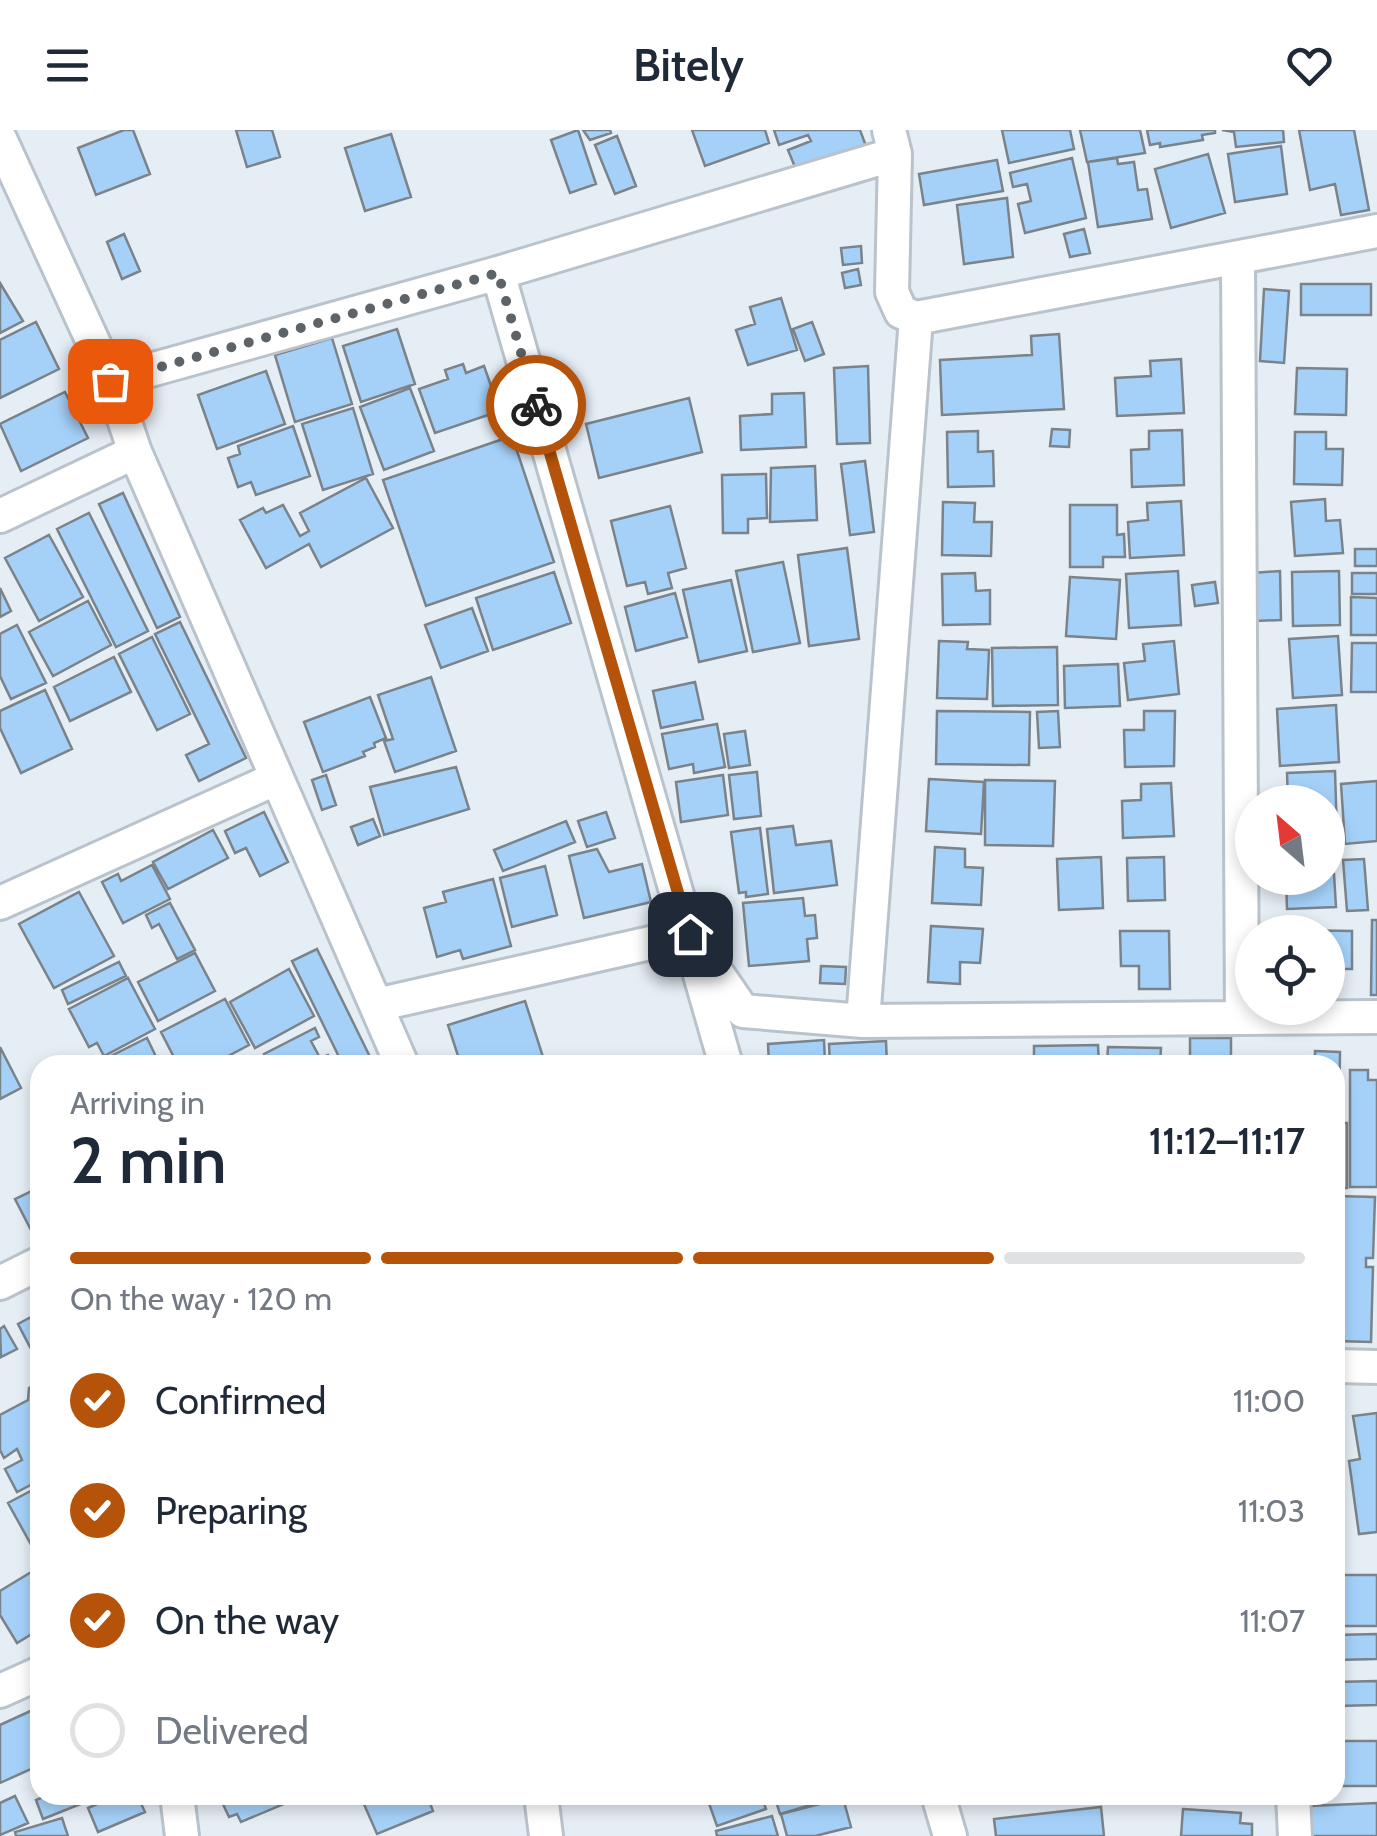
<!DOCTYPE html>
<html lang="en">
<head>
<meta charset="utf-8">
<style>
	:root { --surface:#fff; --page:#f6f6f7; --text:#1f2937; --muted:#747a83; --line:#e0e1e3; --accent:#b45309 }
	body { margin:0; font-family:Cabin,sans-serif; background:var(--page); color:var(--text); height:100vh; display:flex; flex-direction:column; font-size:38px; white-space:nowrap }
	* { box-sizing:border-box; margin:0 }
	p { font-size:32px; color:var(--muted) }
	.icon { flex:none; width:55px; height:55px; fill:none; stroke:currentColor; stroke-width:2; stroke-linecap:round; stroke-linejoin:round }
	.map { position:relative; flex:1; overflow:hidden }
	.drawer { position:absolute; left:30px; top:925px; width:1315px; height:750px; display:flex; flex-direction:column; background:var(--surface); border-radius:30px; box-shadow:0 5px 15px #0003 }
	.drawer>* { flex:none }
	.needle { width:65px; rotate:332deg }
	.buttons { position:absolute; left:1235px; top:655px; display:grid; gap:20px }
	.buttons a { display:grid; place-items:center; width:110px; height:110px; border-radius:50%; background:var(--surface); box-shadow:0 5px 15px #0003; font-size:50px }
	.pin { position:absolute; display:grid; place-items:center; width:85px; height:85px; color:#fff; margin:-42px; border-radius:20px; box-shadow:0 5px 15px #0006 }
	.courier { position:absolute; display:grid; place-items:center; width:100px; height:100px; margin:-50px; border:8px solid #b45309; border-radius:50%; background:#fff; color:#222; box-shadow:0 2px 12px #0007 }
	.summary em { font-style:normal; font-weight:600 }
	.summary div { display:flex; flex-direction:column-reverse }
	.summary { display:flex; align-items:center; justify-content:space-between; height:170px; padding:0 40px }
	h1 { font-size:65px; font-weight:600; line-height:75px }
	.bar { display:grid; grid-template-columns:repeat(4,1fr); gap:15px 10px; align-content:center; height:120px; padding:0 40px }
	.bar i { height:12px; border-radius:8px; background:var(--line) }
	.bar .on { background:var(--accent) }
	.bar p { grid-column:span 4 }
	ol { padding:0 40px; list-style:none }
	li { display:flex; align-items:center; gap:30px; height:110px }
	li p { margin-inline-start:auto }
	li .icon { padding:10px; border-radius:50%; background:var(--accent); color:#fff; stroke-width:4 }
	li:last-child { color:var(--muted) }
	li i { width:55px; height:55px; border:5px solid var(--line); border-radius:50% }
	header { display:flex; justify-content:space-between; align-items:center; height:130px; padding:0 40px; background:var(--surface); font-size:45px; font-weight:600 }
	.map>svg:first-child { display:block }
	.building { fill:#a5d1f9; stroke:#7b838a; stroke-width:2.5 }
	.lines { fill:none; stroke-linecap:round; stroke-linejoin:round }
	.minor-casing { stroke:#bac3cb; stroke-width:38 }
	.minor { stroke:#fff; stroke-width:32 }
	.done { stroke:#5e6368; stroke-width:10; stroke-dasharray:0 18 }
	.route { stroke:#b45309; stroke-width:12 }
</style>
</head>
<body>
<header><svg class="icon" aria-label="menu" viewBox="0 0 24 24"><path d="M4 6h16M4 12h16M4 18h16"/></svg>Bitely<svg class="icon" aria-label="heart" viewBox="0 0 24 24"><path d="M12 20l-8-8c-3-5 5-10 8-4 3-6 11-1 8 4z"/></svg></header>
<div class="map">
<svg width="1377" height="1706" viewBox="0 0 1377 1706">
	<rect width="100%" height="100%" fill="#e5edf5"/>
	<!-- building -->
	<path class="building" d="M 124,0 L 133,0 L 150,44 L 96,65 L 78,18 Z
		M 236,0 L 272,0 L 280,27 L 247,37 Z
		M 578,0 L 596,54 L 570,63 L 551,10 Z
		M 583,0 L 610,0 L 611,3 L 590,10 Z
		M 692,0 L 765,0 L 769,13 L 705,36 Z
		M 774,0 L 860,0 L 866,16 L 797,42 L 788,20 L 811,11 L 808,5 L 779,15 Z
		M 1002,0 L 1070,0 L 1074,19 L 1009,33 Z
		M 1080,0 L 1140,0 L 1145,23 L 1087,32 Z
		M 1147,0 L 1215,0 L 1215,3 L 1202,5 L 1203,10 L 1160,17 L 1160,13 L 1150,15 Z
		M 1222,0 L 1283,0 L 1284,12 L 1236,17 L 1234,2 Z
		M 1299,0 L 1354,0 L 1369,80 L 1341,85 L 1335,54 L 1310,60 Z
		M 391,4 L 411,67 L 365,81 L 345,18 Z
		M 617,6 L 636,56 L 615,64 L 595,15 Z
		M 1281,16 L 1287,64 L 1235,72 L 1228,24 Z
		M 1208,24 L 1225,83 L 1171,98 L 1155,39 Z
		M 1072,28 L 1086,88 L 1025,103 L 1018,74 L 1031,71 L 1027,54 L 1013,57 L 1010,43 Z
		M 1117,28 L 1118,34 L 1134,32 L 1138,60 L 1147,59 L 1152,89 L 1098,97 L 1088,32 Z
		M 997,30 L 1003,61 L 924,75 L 919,44 Z
		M 1007,68 L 1013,127 L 964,134 L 957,75 Z
		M 1084,99 L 1090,123 L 1070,127 L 1064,104 Z
		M 124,104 L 140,141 L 122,149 L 107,112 Z
		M 861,116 L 862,133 L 843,135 L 841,118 Z
		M 858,139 L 861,155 L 845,158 L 842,143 Z
		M 0,153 L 23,191 L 0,203 Z
		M 1301,154 L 1371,154 L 1371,185 L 1301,185 Z
		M 1264,159 L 1289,161 L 1284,233 L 1260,231 Z
		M 781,168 L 797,220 L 748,235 L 736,200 L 755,194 L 750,177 Z
		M 36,192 L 59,239 L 0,268 L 0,210 Z
		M 812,192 L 824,224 L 805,231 L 793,199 Z
		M 397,199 L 415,254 L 361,272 L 343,216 Z
		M 1059,204 L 1064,279 L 942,285 L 940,230 L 1032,225 L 1031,206 Z
		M 332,208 L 352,274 L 295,292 L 275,225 Z
		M 1181,229 L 1184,283 L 1117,286 L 1115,248 L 1151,246 L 1150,231 Z
		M 463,234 L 466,243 L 484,236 L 500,281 L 435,303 L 419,259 L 448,249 L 445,240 Z
		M 868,236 L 870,313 L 837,314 L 834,238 Z
		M 1297,238 L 1347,239 L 1346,285 L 1295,284 Z
		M 266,241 L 285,294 L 217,319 L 198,265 Z
		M 410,258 L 434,321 L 384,340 L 360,277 Z
		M 65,262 L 88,308 L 21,341 L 0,294 Z
		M 804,263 L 806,317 L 741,320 L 740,286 L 772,284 L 772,264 Z
		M 689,268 L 702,322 L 599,348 L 586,294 Z
		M 353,278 L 373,344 L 323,360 L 302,294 Z
		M 293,296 L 310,346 L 256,365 L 251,352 L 238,357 L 228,328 L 240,324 L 238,316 Z
		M 1052,299 L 1070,300 L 1069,317 L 1050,316 Z
		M 1182,300 L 1184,355 L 1132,357 L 1131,320 L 1149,319 L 1149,301 Z
		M 978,301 L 978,322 L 993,321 L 994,356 L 948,357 L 947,302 Z
		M 1295,302 L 1326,302 L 1326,319 L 1343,319 L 1342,355 L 1294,354 Z
		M 512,306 L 554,432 L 426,476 L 383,350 Z
		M 865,331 L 874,402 L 850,405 L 841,334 Z
		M 815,336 L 817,390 L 770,392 L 771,338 Z
		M 766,344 L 767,388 L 748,389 L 748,403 L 723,403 L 722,345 Z
		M 366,348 L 393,398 L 321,437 L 309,414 L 266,438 L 240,390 L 263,378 L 266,383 L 283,375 L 300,406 L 309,401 L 300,383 Z
		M 123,363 L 180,487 L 157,498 L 99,374 Z
		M 1325,369 L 1326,391 L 1340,390 L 1343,423 L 1295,426 L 1291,372 Z
		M 1181,371 L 1184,425 L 1130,428 L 1128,392 L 1148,390 L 1147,373 Z
		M 943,372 L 975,373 L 974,392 L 992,392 L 991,426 L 942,425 Z
		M 1070,375 L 1117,375 L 1117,405 L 1124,404 L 1125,427 L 1103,427 L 1103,437 L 1070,437 Z
		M 670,376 L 686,438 L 668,443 L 672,458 L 648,464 L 645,452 L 627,456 L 611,391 Z
		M 89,383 L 148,501 L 116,517 L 57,399 Z
		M 49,405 L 83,467 L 39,491 L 5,428 Z
		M 847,418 L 859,509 L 809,516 L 798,425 Z
		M 1355,419 L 1377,419 L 1377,436 L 1355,436 Z
		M 783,432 L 800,513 L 753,522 L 736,441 Z
		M 1178,441 L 1181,495 L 1129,498 L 1126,444 Z
		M 1280,441 L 1281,490 L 1255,491 L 1252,443 Z
		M 1339,441 L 1340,495 L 1293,496 L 1292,442 Z
		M 554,442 L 571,493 L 493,520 L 476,468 Z
		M 975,443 L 976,461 L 990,460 L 990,494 L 943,495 L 942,444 Z
		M 1352,443 L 1377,443 L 1377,464 L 1352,464 Z
		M 1070,447 L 1120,450 L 1116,509 L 1066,506 Z
		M 731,450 L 747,521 L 699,532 L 683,460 Z
		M 1215,452 L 1218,473 L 1195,476 L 1192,455 Z
		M 0,458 L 11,481 L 0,487 Z
		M 675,463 L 687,507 L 636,521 L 625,477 Z
		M 1351,467 L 1377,468 L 1377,505 L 1351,505 Z
		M 88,471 L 111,515 L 53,546 L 29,502 Z
		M 472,478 L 488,521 L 441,538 L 425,495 Z
		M 180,492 L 246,628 L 199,651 L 186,625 L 209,614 L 155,504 Z
		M 17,495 L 46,553 L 11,569 L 0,546 L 0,504 Z
		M 1338,506 L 1342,565 L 1293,568 L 1289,509 Z
		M 152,507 L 190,584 L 157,600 L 119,524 Z
		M 939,511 L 968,512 L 967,519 L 989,520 L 987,569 L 937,568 Z
		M 1174,511 L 1179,564 L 1128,570 L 1124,533 L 1145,531 L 1143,514 Z
		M 1352,513 L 1377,513 L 1377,562 L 1351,562 Z
		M 1057,517 L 1058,575 L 993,576 L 992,518 Z
		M 114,527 L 131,562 L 70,591 L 54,557 Z
		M 1118,534 L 1120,576 L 1065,578 L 1064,536 Z
		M 431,547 L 456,621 L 395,642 L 384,611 L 393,609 L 378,565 Z
		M 695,552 L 703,589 L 661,598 L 653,561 Z
		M 45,560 L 72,619 L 21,643 L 0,598 L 0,581 Z
		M 370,567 L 386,608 L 374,613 L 375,617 L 363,622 L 365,626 L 323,642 L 304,592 Z
		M 1336,575 L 1339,632 L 1280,636 L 1277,579 Z
		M 937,581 L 1030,582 L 1029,635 L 936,634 Z
		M 1058,581 L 1060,617 L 1039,618 L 1037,582 Z
		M 1144,581 L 1175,581 L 1174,636 L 1125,637 L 1124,600 L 1144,600 Z
		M 717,594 L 725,637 L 694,643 L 693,634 L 669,639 L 662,604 Z
		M 745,601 L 750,635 L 729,638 L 724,604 Z
		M 456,637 L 469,679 L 384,705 L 370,657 Z
		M 1335,641 L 1337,704 L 1328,705 L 1328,672 L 1288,672 L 1287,643 Z
		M 757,642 L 761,686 L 734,689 L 729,645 Z
		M 326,645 L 336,675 L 322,680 L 312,650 Z
		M 723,645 L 728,685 L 681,692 L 676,652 Z
		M 929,649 L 984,652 L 981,704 L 926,701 Z
		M 985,650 L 1055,651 L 1053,716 L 985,715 Z
		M 1377,651 L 1377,711 L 1345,714 L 1341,654 Z
		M 1171,653 L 1174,706 L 1123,708 L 1122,671 L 1141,670 L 1141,654 Z
		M 264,682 L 288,732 L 260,746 L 246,718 L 235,723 L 225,701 Z
		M 606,682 L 615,708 L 587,717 L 578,691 Z
		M 373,689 L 380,706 L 358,715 L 351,697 Z
		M 566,691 L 575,712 L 503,741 L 494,720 Z
		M 793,696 L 796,715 L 831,711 L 837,755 L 774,763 L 767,699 Z
		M 760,698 L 768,764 L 746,767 L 746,762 L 739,763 L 731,702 Z
		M 213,700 L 228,728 L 168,759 L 153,732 Z
		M 935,717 L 965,719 L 965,737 L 983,738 L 981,775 L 932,773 Z
		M 597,719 L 609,742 L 642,734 L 651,772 L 584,788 L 569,726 Z
		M 1101,727 L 1103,778 L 1059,780 L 1057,729 Z
		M 1164,727 L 1165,770 L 1128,771 L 1127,728 Z
		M 1364,729 L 1368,780 L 1347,781 L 1343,730 Z
		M 152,735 L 170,769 L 123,793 L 102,752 L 118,744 L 121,751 Z
		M 545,736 L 557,785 L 512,797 L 500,748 Z
		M 1328,744 L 1334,744 L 1336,777 L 1287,779 L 1286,748 Z
		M 493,749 L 511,816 L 463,829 L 460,820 L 437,827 L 424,778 L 446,772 L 443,762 Z
		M 79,762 L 114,826 L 54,858 L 19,794 Z
		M 803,768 L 805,786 L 815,785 L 817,808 L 807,809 L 809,831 L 749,836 L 743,773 Z
		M 170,773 L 195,820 L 177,829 L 159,794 L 152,798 L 146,785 Z
		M 1372,790 L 1377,790 L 1377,865 L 1371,865 Z
		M 931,796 L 983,799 L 980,833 L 960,832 L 960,854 L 928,852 Z
		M 1287,800 L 1352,801 L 1352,839 L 1328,839 L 1328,802 Z
		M 1120,801 L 1169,801 L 1170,859 L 1139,859 L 1139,836 L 1121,836 Z
		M 317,819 L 374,935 L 343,935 L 292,831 Z
		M 195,823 L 215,861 L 158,891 L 138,852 Z
		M 119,832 L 126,846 L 68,874 L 62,860 Z
		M 821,836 L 846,837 L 845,854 L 820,853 Z
		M 289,839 L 314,886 L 255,918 L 230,872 Z
		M 128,848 L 155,899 L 104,926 L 97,913 L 89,917 L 69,879 Z
		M 225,869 L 249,915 L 211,935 L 178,935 L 161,902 Z
		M 525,871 L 544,930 L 528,935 L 461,935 L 448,895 Z
		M 315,898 L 319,907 L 311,911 L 320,928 L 328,925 L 333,935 L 269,935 L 264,924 Z
		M 147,908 L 160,935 L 101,935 L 99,932 Z
		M 1190,908 L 1231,908 L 1231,934 L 1190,934 Z
		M 824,910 L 825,932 L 769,935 L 768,914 Z
		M 886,911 L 887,935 L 830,935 L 829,914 Z
		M 1098,915 L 1099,935 L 1034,935 L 1034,916 Z
		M 0,917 L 21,958 L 0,969 Z
		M 1108,917 L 1161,918 L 1160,935 L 1107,935 Z
		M 1315,921 L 1340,922 L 1339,988 L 1335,988 L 1335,935 L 1315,935 Z
		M 1350,940 L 1368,940 L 1368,950 L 1377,950 L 1377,1057 L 1350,1057 Z
		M 1335,993 L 1347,993 L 1347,1058 L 1335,1058 Z
		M 40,1057 L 40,1101 L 33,1104 L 15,1069 Z
		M 1335,1066 L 1375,1067 L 1373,1128 L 1366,1128 L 1366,1137 L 1373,1137 L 1371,1212 L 1335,1211 Z
		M 31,1187 L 40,1212 L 30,1217 L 18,1194 Z
		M 4,1196 L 17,1219 L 1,1227 L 0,1199 Z
		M 40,1252 L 40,1350 L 17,1362 L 5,1339 L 22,1330 L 17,1319 L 4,1328 L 0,1320 L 0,1285 L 28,1270 L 29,1258 Z
		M 1377,1283 L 1377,1402 L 1359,1404 L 1349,1331 L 1360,1329 L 1353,1286 Z
		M 40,1356 L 40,1416 L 34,1420 L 8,1373 Z
		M 33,1441 L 40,1453 L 40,1499 L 17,1513 L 0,1485 L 0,1461 Z
		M 1335,1445 L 1377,1445 L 1377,1496 L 1335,1496 Z
		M 1377,1504 L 1377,1529 L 1335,1530 L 1335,1505 Z
		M 1377,1551 L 1377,1575 L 1335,1576 L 1335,1552 Z
		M 37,1578 L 40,1635 L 0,1653 L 0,1595 Z
		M 1335,1611 L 1377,1611 L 1377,1656 L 1335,1656 Z
		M 48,1665 L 80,1665 L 83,1673 L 43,1689 L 36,1670 Z
		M 118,1665 L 137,1665 L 145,1682 L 98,1702 L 88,1678 Z
		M 227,1665 L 305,1665 L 241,1692 L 237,1684 L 229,1687 L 221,1670 Z
		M 360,1665 L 427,1665 L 433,1681 L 377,1704 Z
		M 706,1665 L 761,1665 L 766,1679 L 717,1696 Z
		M 774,1665 L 845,1665 L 780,1684 Z
		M 990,1665 L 1071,1665 L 990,1670 Z
		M 15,1666 L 28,1693 L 0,1705 L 0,1673 Z
		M 843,1668 L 851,1697 L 815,1706 L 787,1706 L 781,1684 Z
		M 1377,1673 L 1377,1706 L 1312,1706 L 1310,1676 Z
		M 1101,1677 L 1104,1706 L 996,1706 L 994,1689 Z
		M 1183,1679 L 1241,1683 L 1240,1693 L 1252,1694 L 1252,1706 L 1181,1706 Z
		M 772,1686 L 778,1706 L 717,1706 L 716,1701 Z
		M 62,1688 L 68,1706 L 16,1706 L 15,1702 Z"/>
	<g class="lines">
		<!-- minor casing -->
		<g class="minor-casing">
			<path id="minor" d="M 889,0 L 895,24 L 892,162 L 901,182 L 916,188 L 1377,101
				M 0,9 L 111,251 L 135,322 L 402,935
				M 1238,130 L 1242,887
				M 111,251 L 498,143
				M 0,386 L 135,322
				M 0,773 L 277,648
				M 376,875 L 690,804 L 743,881 L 863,891 L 1377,887
				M 863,891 L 916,188
				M 726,935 L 498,143 L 895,24
				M 0,1153 L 40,1133
				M 1335,1236 L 1377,1237
				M 0,1561 L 40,1543
				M 177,1665 L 182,1706
				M 541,1665 L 546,1706
				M 938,1665 L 950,1706
				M 1293,1665 L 1295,1706"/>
		</g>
		<!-- minor -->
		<use href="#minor" class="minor"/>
	</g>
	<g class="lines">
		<!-- done -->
		<path class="done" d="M 110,251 L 498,143 L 536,275"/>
		<!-- route -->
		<path class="route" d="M 536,275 L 690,804"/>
	</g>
</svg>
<div class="buttons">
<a><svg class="needle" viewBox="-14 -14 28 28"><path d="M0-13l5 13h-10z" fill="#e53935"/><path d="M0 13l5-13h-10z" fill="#747a83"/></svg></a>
<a><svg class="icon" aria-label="locate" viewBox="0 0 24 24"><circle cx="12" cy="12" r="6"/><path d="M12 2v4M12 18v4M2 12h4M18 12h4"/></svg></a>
</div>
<div class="pin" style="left:110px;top:251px;background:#ea580c"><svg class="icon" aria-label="bag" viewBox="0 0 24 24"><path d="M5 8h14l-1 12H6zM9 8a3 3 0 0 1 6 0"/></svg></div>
<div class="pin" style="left:690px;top:804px;background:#1f2937"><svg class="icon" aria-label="home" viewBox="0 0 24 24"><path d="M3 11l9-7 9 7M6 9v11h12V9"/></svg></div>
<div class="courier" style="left:536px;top:275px"><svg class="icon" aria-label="bike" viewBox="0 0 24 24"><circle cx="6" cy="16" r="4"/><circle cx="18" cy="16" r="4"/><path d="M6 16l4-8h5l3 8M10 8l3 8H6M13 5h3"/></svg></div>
<section class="drawer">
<div class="summary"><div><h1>2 min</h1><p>Arriving in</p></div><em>11:12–11:17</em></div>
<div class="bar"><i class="on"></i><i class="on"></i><i class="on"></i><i></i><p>On the way · 120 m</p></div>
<ol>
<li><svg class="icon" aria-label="check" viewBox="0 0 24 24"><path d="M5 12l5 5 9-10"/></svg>Confirmed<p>11:00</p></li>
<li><svg class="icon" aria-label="check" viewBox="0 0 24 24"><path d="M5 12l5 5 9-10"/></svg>Preparing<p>11:03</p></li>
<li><svg class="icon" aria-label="check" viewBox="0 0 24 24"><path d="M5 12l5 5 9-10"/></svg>On the way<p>11:07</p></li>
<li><i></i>Delivered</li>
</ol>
</section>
</div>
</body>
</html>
